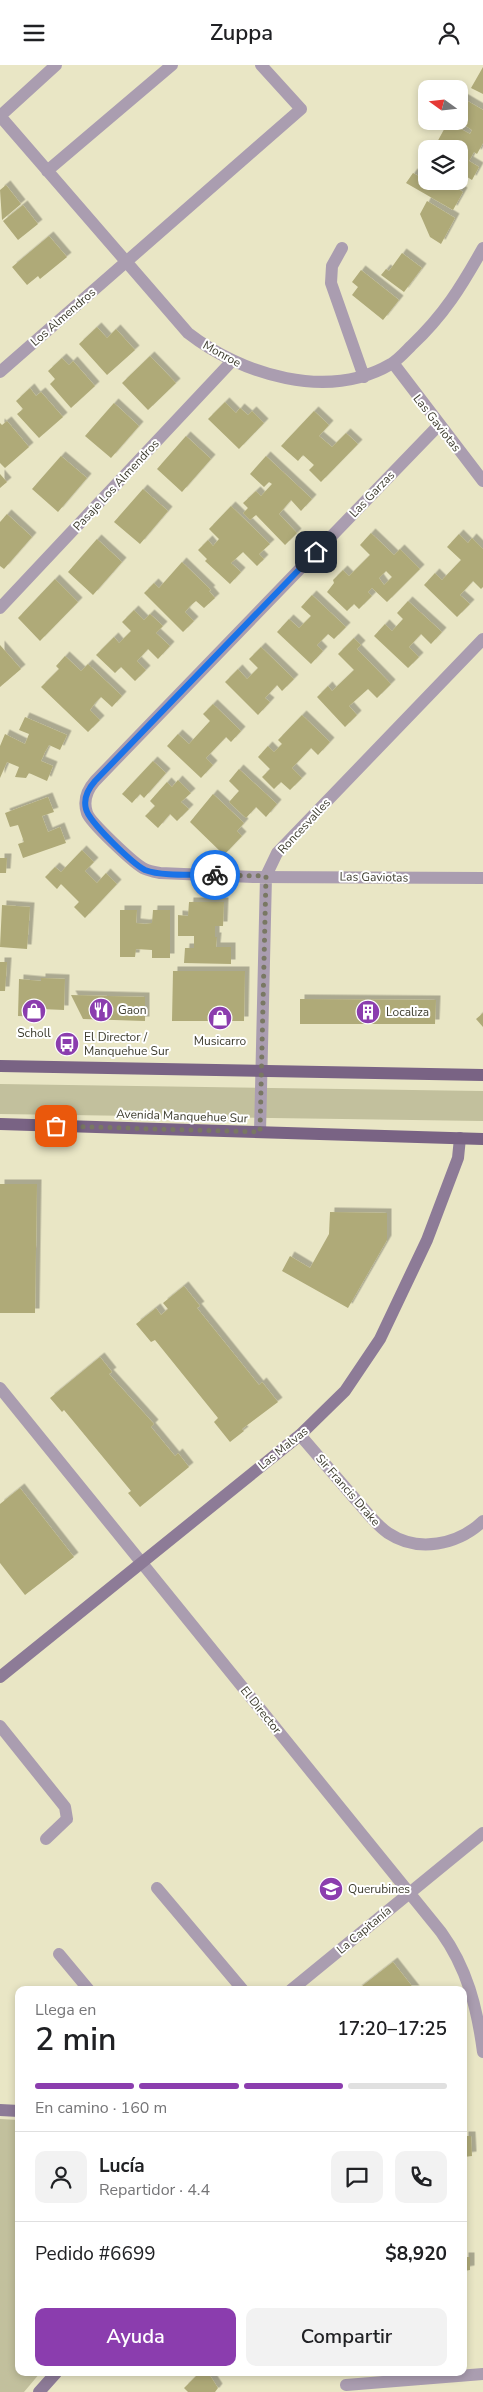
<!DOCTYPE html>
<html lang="es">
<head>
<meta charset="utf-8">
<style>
	:root { --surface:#fff; --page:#f2f2f2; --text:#202124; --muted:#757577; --line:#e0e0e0; --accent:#8b3dae }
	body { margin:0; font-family:"Nunito Sans",sans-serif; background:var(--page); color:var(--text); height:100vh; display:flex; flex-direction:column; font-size:19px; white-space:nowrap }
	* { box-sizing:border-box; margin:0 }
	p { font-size:16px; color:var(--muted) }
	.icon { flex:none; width:28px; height:28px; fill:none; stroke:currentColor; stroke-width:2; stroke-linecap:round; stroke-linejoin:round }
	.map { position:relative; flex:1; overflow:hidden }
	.side { position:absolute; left:15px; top:1921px; width:452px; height:390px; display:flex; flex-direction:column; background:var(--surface); border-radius:10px; box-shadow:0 2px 8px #0003 }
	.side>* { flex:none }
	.needle { width:32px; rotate:285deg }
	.fabs { position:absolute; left:418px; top:15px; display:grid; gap:10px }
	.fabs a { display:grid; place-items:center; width:50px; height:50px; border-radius:10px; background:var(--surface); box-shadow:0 2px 8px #0003; font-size:25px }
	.pin { position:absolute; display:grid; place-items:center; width:42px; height:42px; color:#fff; margin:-21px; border-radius:10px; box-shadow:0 2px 8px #0006 }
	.courier { position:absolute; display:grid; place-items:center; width:50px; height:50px; margin:-25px; border:4px solid #1a73e8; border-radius:50%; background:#fff; color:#222; box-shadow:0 1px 6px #0007 }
	.headline em { font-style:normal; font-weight:600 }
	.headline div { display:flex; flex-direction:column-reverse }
	.headline { display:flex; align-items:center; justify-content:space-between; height:85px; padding:0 20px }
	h1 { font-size:32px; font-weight:600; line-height:38px }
	.bar { display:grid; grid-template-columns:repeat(4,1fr); gap:8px 5px; align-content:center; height:60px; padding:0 20px }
	.bar i { height:6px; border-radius:4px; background:var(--line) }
	.bar .selected { background:var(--accent) }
	.bar p { grid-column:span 4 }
	.line { display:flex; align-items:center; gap:12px; padding:0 20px; border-top:1px solid var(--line) }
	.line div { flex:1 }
	.round { display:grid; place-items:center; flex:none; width:52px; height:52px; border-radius:10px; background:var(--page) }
	.primary-button { display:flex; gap:10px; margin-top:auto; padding:10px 20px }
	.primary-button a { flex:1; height:58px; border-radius:10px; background:var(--accent); color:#fff; font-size:20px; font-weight:600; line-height:58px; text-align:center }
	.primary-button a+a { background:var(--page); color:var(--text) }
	header { display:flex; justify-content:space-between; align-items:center; height:65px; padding:0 20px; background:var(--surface); font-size:22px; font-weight:600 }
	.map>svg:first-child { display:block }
	.green { fill:#c2c09d }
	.building { fill:#afaa78; fill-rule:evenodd; filter:url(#shadow) }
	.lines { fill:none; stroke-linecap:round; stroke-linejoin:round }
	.street { stroke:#aa9db0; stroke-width:12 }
	.secondary { stroke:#8d7b97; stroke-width:12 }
	.primary { stroke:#796384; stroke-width:12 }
	.done { stroke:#797863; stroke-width:5; stroke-dasharray:0 9 }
	.route { stroke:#1a73e8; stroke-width:6 }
	.labels { text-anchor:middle; stroke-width:4; stroke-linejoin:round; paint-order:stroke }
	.street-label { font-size:12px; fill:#3d3c2e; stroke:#fff }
	.poi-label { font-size:12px; fill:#3d3c2e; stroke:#fff; text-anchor:start }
</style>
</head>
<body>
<header><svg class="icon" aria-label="menu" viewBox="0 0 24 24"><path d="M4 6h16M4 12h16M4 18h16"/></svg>Zuppa<svg class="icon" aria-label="person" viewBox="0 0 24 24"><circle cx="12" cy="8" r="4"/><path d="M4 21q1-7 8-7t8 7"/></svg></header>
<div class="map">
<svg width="483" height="2327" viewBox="0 0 483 2327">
	<defs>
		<filter id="shadow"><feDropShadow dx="4.5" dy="-4.5" stdDeviation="0" flood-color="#0004"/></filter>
	</defs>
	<rect width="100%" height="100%" fill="#e9e6c5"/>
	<!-- green -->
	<path class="green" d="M 0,1019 L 483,1026 L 483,1056 L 0,1049 Z
		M 0,2054 L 19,2055 L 19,2308 L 40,2308 L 24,2327 L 0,2327 Z"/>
	<!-- building -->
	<path class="building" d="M 483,2 L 483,29 L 471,23 Z
		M 459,31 L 483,45 L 483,78 L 477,89 L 474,87 L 469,96 L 479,102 L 472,115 L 459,107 L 459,84 L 441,84 L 435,81 L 448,57 L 470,69 L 472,65 L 463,59 L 466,54 L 459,50 Z
		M 413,108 L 424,114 L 426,110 L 426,116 L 451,116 L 450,119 L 463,127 L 453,145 L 406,118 Z
		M 6,120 L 21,139 L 2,155 L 0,125 Z
		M 427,136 L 455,153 L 441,179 L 430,172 L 420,149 Z
		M 23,140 L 38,159 L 18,175 L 3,156 Z
		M 49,171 L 67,192 L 40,214 L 38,211 L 27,220 L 12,202 Z
		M 402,188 L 422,203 L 404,227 L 381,210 L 386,204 L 389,206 Z
		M 361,205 L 399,235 L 383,255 L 352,230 L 358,222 L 352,217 Z
		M 97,262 L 107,273 L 116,264 L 135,285 L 107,310 L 79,279 Z
		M 150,291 L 176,318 L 148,345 L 122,318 Z
		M 62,293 L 69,300 L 73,296 L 95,321 L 71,343 L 50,319 L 55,314 L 48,306 Z
		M 30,323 L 36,331 L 41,327 L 63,352 L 39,373 L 17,349 L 23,344 L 16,336 Z
		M 225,337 L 236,348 L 240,343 L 248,350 L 252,346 L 264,358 L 239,384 L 208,354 Z
		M 114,338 L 139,361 L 111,393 L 85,371 Z
		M 314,346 L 329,360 L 319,371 L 332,382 L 346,368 L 358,379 L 321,417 L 309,405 L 314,400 L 303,390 L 298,396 L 281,381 Z
		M 7,356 L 29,382 L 5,403 L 0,398 L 0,358 L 2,360 Z
		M 186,371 L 211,394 L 182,427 L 157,404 Z
		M 61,391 L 87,413 L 58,447 L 32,424 Z
		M 266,391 L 312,434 L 301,446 L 291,435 L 279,449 L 297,468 L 285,480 L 256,450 L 250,455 L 243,448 L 248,443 L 243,438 L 256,426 L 261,431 L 272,419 L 269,417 L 264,422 L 250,409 Z
		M 0,409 L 7,417 L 0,423 Z
		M 143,424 L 168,446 L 140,479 L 114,457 Z
		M 231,441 L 270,479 L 259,489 L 264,494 L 257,501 L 243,487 L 231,498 L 241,507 L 230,519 L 205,496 L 207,494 L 198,485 L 208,475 L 213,481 L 219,474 L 209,464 Z
		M 7,449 L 32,472 L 4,504 L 0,501 L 0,457 Z
		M 371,468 L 394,490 L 400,484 L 420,504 L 387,537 L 372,523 L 368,527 L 372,531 L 359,544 L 354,539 L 347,546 L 327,527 L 334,518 L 333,515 L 343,505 L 349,511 L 370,490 L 360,480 ZM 386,506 L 392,512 L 384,520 L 379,513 Z
		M 459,469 L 468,478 L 472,473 L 483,484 L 483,522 L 481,524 L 473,516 L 460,530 L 470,539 L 457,552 L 424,520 L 435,508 L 442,515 L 461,495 L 447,482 Z
		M 97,474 L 122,497 L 93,530 L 68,507 Z
		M 182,497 L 211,525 L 209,526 L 215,533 L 204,543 L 196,536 L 190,541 L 185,547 L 194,556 L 183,567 L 144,528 L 154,518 L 159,523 Z
		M 55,514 L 78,537 L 40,576 L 18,553 Z
		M 312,530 L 346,562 L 334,574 L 328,569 L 317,580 L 323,586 L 311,599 L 277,567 L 289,554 L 299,563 L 311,551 L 301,542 Z
		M 408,536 L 442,567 L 431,579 L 421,569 L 409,582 L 419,592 L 408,603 L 374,571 L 385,559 L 392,566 L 403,554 L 397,548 Z
		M 134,545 L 144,555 L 150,549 L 163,561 L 156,568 L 170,581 L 158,594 L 148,584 L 137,596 L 146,605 L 135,616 L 121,602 L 115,608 L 96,590 L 114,572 L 119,578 L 131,566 L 122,557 Z
		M 354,573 L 361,580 L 357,584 L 391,619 L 377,633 L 368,624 L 349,641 L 357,650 L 345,662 L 317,632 L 328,621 L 332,626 L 354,605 L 338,589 Z
		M 0,580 L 21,604 L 0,622 Z
		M 261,582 L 294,614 L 282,626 L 277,620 L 265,633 L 270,637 L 258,650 L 225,617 L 238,604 L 247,614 L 258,603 L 249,594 Z
		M 65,591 L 81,606 L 88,599 L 122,631 L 112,642 L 101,632 L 95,638 L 90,645 L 100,655 L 88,667 L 41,622 L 59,604 L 56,601 Z
		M 213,639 L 241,666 L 231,677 L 226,672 L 206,693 L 213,700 L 201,713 L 167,681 L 178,669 L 189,679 L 210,656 L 203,649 Z
		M 302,650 L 330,677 L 318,690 L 311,683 L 292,703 L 302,713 L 290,725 L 281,717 L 274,724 L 262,712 L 270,704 L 258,692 L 268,681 L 274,687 L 282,679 L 278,675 Z
		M 25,652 L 67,670 L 60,685 L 49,680 L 45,687 L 41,696 L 53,701 L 47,716 L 29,708 L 26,713 L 15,712 L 19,702 L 7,697 L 0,713 L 0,681 L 5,669 L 25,679 L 29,669 L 19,665 Z
		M 153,696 L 166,708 L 144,733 L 140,729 L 132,738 L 122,729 Z
		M 239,704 L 277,739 L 266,752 L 256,742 L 246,753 L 229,737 L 239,726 L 229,716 Z
		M 178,715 L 191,728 L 181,737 L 189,744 L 177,756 L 170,749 L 158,763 L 145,751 L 155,741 L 150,736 L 167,717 L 172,722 Z
		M 213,729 L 244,758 L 237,766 L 242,771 L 224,790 L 190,757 Z
		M 48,732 L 54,747 L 42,751 L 48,767 L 60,762 L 66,778 L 23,793 L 18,779 L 24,777 L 18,760 L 10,762 L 5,748 Z
		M 82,785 L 94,797 L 85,806 L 97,818 L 106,808 L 117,819 L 85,853 L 74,842 L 79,837 L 61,819 L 57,824 L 45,812 L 55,802 L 61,807 Z
		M 0,793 L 7,793 L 6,808 L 0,808 Z
		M 189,837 L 224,837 L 223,861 L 215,861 L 215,872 L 217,872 L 216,882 L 231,882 L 231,899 L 184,898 L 185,883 L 194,883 L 194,871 L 178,871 L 178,850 L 188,851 Z
		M 2,840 L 30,842 L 27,884 L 0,882 Z
		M 120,845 L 137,845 L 136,858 L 145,859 L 152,858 L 153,845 L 170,845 L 170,893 L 152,893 L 152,885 L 136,884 L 135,892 L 120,892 Z
		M 0,897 L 7,897 L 5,926 L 0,926 Z
		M 173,906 L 245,906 L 244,956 L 172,956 Z
		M 41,913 L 65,914 L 64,945 L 41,944 L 41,952 L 18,951 L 19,914 L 41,916 Z
		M 71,930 L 145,932 L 145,956 L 83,954 Z
		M 300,934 L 436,935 L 435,959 L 300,959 Z
		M 483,948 L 483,962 L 476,954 Z
		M 0,1119 L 37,1119 L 35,1248 L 0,1248 Z
		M 330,1147 L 387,1148 L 387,1175 L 348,1243 L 282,1206 L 290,1191 L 310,1203 L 329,1169 Z
		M 184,1221 L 200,1241 L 197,1243 L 259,1320 L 262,1317 L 278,1337 L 242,1364 L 244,1366 L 230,1377 L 214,1357 L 218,1353 L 155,1275 L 151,1277 L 136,1259 L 156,1243 L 161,1250 L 168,1244 L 163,1238 Z
		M 100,1292 L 112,1307 L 109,1309 L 154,1359 L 151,1362 L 175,1391 L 178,1388 L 189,1402 L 140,1442 L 128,1428 L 131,1426 L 64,1345 L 62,1347 L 50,1333 Z
		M 20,1423 L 74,1492 L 25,1530 L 0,1498 L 0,1439 Z
		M 393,1897 L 415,1925 L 357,1925 Z
		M 464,2071 L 471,2071 L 472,2091 L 464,2092 Z
		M 464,2192 L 470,2192 L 470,2205 L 464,2206 Z
		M 199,2308 L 211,2308 L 209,2309 L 218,2323 L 215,2327 L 188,2327 L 184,2323 Z"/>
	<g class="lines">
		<!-- street -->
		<path class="street" d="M 0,51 L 188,268 C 242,310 328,336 391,299 C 399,294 405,287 411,281 C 444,250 461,222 483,183
			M 0,51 L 56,0
			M 47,106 L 172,0
			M 342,183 L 332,201 L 331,218 L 364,312
			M 393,298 L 483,416
			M 0,307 L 301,44 L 261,0
			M 439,360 L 95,716 C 87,725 83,736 87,748 C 90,757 135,800 145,804 C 149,806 155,807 160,808 L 253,812 L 483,813
			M 0,543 L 232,296
			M 260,1067 L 266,811 L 277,788 L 483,574
			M 0,1323 L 441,1867 C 467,1903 477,1942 483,1987
			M 300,1370 C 319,1392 337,1413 356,1435 C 366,1446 375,1459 388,1468 C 418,1488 458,1480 483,1456
			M 0,1661 L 65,1742 L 67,1754 L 46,1774
			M 157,1823 L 243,1925
			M 59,1889 L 89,1925
			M 291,1925 L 483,1768
			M 346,2320 L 483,2309"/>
		<!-- secondary -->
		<path class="secondary" d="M 0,1612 L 300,1370 L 345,1326 L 380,1274 L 427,1175 L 458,1093 L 460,1073
			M 0,2045 L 19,2046
			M 39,2327 L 56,2308"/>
		<!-- primary -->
		<path class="primary" d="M 0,1001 L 483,1010
			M 0,1059 L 483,1074"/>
	</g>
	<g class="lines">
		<!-- done -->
		<path class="done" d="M 56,1061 L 260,1067 L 266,811 L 215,810"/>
		<!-- route -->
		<path class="route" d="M 215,810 C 196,809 163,812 145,805 C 133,799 89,757 86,744 C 83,733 88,724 95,716 L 316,487"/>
	</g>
	<!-- icons -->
	<defs>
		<g id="restaurant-disc" transform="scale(1.25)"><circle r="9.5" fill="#8b3dae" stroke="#fff"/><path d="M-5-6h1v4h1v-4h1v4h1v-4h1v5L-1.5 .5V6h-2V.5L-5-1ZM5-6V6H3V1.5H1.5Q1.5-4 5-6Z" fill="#fff"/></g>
		<g id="shop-disc" transform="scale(1.25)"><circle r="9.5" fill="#8b3dae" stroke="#fff"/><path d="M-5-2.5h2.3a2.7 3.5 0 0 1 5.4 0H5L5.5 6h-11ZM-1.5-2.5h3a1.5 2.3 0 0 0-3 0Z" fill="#fff"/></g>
		<g id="building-disc" transform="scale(1.25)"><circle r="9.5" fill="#8b3dae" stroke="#fff"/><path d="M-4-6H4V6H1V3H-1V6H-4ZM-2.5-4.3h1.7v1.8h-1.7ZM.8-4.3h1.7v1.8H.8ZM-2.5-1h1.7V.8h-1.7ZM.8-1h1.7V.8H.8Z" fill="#fff"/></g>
		<g id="bus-disc" transform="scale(1.25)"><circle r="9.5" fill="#8b3dae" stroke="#fff"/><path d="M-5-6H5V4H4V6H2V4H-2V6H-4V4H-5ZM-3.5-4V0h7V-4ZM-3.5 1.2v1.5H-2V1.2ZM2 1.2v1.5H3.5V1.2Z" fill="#fff"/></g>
		<g id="school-disc" transform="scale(1.25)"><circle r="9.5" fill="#8b3dae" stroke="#fff"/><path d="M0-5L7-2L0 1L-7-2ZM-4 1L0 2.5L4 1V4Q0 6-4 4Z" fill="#fff"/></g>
	</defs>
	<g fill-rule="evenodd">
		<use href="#restaurant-disc" x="101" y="945"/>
		<use href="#shop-disc" x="34" y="946"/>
		<use href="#building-disc" x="368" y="947"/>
		<use href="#shop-disc" x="220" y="953"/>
		<use href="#bus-disc" x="67" y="979"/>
		<use href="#school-disc" x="331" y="1824"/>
	</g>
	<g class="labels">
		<!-- street labels -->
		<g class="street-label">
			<text transform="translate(63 252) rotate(-41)" y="4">Los Almendros</text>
			<text transform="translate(222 289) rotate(29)" y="4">Monroe</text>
			<text transform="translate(437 358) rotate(52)" y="4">Las Gaviotas</text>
			<text transform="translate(116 420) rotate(-47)" y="4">Pasaje Los Almendros</text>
			<text transform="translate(372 429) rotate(-46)" y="4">Las Garzas</text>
			<text transform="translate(304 761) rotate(-47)" y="4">Roncesvalles</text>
			<text transform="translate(374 812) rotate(1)" y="4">Las Gaviotas</text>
			<text transform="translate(182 1051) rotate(2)" y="4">Avenida Manquehue Sur</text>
			<text transform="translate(283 1383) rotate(-39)" y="4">Las Malvas</text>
			<text transform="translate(348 1425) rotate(49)" y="4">Sir Francis Drake</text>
			<text transform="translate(261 1645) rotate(51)" y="4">El Director</text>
			<text transform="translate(364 1865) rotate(-40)" y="4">La Capitanía</text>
		</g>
		<!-- poi labels -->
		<g class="poi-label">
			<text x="118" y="949">Gaon</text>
			<text x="386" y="951">Localiza</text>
			<text x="34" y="972" text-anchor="middle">Scholl</text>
			<text x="84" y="976">El Director /<tspan x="84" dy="14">Manquehue Sur</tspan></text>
			<text x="220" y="980" text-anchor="middle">Musicarro</text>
			<text x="348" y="1828">Querubines</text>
		</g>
	</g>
</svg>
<div class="fabs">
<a><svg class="needle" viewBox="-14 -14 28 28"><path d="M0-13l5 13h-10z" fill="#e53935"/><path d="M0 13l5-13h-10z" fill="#757577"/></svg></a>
<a><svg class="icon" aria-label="layers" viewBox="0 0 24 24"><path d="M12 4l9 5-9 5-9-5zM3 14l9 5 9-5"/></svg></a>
</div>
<div class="pin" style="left:56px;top:1061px;background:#ea580c"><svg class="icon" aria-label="bag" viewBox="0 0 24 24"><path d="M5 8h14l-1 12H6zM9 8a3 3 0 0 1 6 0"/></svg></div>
<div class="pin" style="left:316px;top:487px;background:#1f2937"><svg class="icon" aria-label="home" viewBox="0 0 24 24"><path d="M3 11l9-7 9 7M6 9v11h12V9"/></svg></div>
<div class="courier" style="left:215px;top:810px"><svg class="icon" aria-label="bike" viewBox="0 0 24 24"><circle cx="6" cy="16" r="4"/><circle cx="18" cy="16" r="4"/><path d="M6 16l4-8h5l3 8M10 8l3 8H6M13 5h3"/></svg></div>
<section class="side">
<div class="headline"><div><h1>2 min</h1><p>Llega en</p></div><em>17:20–17:25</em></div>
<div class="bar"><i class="selected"></i><i class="selected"></i><i class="selected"></i><i></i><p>En camino · 160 m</p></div>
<div class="line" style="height:90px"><a class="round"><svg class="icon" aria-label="person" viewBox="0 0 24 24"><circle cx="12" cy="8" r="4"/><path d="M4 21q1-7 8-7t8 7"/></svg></a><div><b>Lucía</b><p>Repartidor · 4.4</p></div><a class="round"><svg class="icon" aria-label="chat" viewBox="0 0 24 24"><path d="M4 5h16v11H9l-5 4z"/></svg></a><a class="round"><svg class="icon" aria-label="phone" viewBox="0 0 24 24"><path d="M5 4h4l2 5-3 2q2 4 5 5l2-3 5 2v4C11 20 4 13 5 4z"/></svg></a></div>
<div class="line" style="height:65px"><div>Pedido #6699</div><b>$8,920</b></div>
<div class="primary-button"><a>Ayuda</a><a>Compartir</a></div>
</section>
</div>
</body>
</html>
